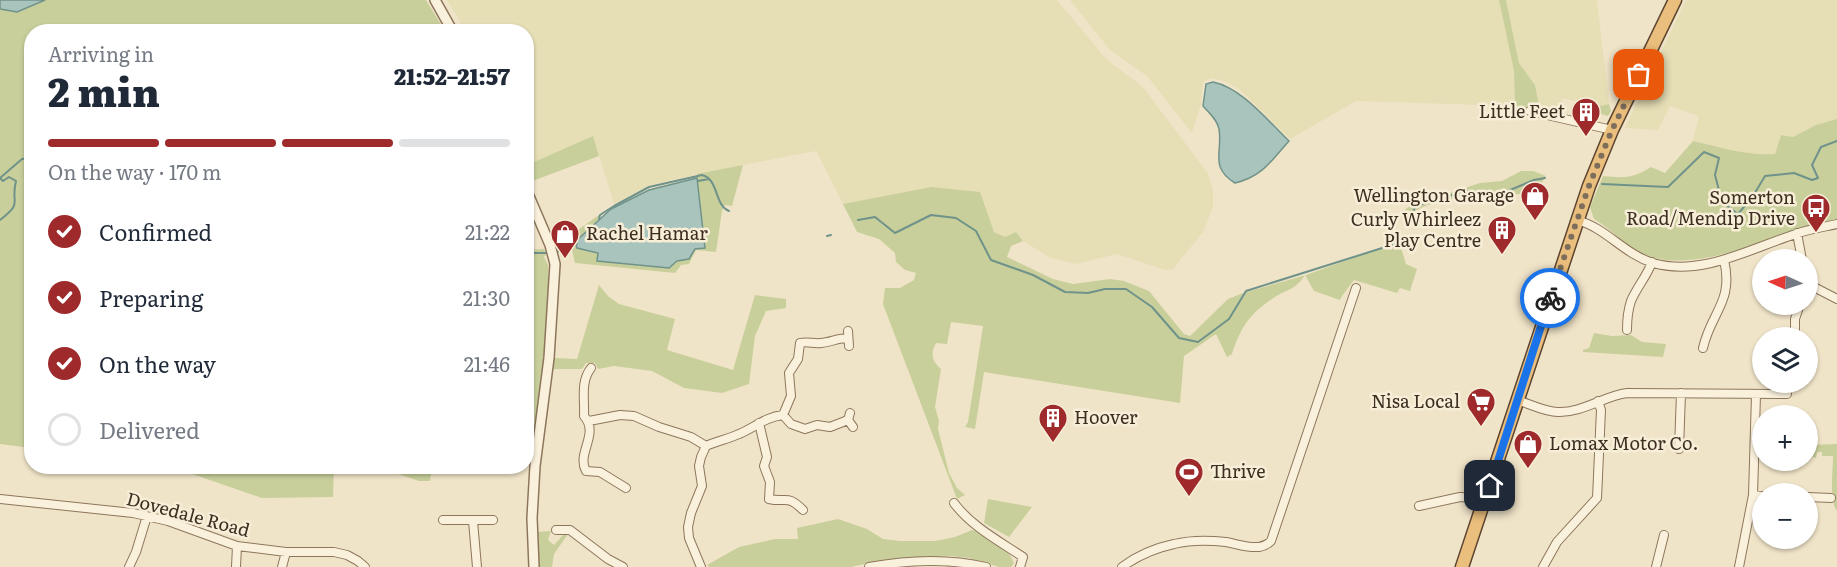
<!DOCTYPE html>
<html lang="en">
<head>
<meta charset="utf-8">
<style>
	:root { --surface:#fff; --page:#f6f6f7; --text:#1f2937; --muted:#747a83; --line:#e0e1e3; --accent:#9e2a2b }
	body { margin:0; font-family:Literata,serif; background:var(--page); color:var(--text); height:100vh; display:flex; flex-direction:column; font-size:22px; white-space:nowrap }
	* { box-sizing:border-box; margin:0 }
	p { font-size:20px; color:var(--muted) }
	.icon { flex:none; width:33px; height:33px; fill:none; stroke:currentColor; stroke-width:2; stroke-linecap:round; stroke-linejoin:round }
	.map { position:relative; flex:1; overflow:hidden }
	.panel { position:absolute; left:24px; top:24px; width:510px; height:450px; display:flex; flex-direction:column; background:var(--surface); border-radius:24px; box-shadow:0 2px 4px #0004 }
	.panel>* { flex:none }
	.needle { width:39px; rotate:273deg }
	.buttons { position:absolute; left:1752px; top:249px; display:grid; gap:12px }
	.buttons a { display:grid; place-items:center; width:66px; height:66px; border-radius:50%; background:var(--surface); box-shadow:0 2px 4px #0004; font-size:30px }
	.pin { position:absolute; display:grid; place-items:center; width:51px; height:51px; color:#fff; margin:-26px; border-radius:12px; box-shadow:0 3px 9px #0006 }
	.courier { position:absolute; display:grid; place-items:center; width:60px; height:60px; margin:-30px; border:4px solid #1a73e8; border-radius:50%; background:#fff; color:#222; box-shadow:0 2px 8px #0007 }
	.summary em { font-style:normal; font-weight:800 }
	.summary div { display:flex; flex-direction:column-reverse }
	.summary { display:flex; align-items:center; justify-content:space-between; height:102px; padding:0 24px }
	h1 { font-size:39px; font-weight:800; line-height:45px }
	.bar { display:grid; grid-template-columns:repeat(4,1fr); gap:9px 6px; align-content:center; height:72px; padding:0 24px }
	.bar i { height:8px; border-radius:4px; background:var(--line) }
	.bar .on { background:var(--accent) }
	.bar p { grid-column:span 4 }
	ol { padding:0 24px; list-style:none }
	li { display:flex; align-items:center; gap:18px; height:66px }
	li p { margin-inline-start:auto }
	li .icon { padding:6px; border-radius:50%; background:var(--accent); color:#fff; stroke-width:4 }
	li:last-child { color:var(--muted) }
	li i { width:33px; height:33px; border:3px solid var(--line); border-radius:50% }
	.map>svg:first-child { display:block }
	.farmland { fill:#e6deb5 }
	.green { fill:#c9cf9b }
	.water { fill:#a9c4bc; stroke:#6f938a; stroke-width:1.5 }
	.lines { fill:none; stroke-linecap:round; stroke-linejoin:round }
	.stream { stroke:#6f938a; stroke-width:2 }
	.minor-casing { stroke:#8d765c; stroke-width:10 }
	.tertiary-casing { stroke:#8d765c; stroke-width:12 }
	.trunk-casing { stroke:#5b4430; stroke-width:15 }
	.minor { stroke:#faf1dc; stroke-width:8 }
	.tertiary { stroke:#faf1dc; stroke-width:9 }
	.trunk { stroke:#eabe7c; stroke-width:12 }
	.done { stroke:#7c6e5b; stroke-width:6; stroke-dasharray:0 10.8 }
	.route { stroke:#1a73e8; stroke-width:8 }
	.labels { text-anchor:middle; stroke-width:5; stroke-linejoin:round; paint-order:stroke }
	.poi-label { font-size:18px; fill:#3d2e20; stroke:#f7eed8; text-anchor:end }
	.street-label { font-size:18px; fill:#3d2e20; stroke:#f7eed8 }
</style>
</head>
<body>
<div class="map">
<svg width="1837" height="567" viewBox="0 0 1837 567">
	<rect width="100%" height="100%" fill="#f0e4c8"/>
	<!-- farmland -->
	<path class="farmland" d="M 447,0 L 1057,0 L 1107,60 L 1142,86 L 1207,172 L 1213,189 L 1213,207 L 1203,232 L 1173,269 L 1165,270 L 1117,254 L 1076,264 L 1051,258 L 1023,241 L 1016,232 L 1005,237 L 994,232 L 931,187 L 843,204 L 816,151 L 743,165 L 650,185 L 614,204 L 593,136 L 527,165 L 526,32 L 466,31 Z
		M 1070,0 L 1499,0 L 1514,71 L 1515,106 L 1356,101 L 1290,139 L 1239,89 L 1224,81 L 1211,78 L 1203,82 L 1201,104 L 1192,133 L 1147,76 L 1110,50 Z
		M 1506,0 L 1597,0 L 1609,104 L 1600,106 L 1587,101 L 1585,104 L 1563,98 L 1557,115 L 1540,110 L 1535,85 L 1519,63 Z
		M 1686,0 L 1837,0 L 1837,119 L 1816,125 L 1793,137 L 1781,135 L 1775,154 L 1758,155 L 1745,153 L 1693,141 L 1699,116 L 1670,106 L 1658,130 L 1625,128 Z"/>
	<!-- green -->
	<path class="green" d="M 45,0 L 426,0 L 445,31 L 32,32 L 31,448 L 0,444 L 0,9 L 18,12 Z
		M 1499,0 L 1506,0 L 1519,63 L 1535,85 L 1540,110 L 1515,106 L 1514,71 Z
		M 1587,101 L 1600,106 L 1609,104 L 1611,111 L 1608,116 L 1584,109 Z
		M 1837,119 L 1837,219 C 1781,231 1692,280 1638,252 C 1622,243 1610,228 1594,219 L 1590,207 L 1603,176 C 1624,178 1632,179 1651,167 L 1665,173 L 1693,141 C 1720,147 1747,156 1775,154 L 1781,135 L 1793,137 L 1816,125 Z
		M 593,136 L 599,156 L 530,182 L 527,172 L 527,165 Z
		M 743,165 L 732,206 L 725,205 L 722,211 L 716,252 L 696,250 L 689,264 L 681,265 L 675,273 L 575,263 L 572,250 L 559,249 L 554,240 L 572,234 L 599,215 L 599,219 L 575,242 L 598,253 L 597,261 L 669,268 L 695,249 L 705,248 L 697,174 Z
		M 1521,171 L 1533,171 L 1546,176 C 1533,203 1488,194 1464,197 C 1450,199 1432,202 1419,209 C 1414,211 1409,217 1405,222 L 1402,212 L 1410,206 L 1480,183 L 1502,181 Z
		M 931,187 L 980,192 L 994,232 L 1005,237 L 1016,232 L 1023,241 L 1011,246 L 1007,257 L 1053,279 L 1073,284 L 1110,279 L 1124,281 L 1149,291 L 1184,334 L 1190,336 L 1228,299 L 1243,293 L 1306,275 L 1399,241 L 1406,264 L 1417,269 L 1410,291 L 1400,288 L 1397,293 L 1354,280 L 1342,296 L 1340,300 L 1314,291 L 1305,275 C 1295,291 1286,289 1272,299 C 1249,314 1240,329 1232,354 L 1227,357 L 1216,334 L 1184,356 L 1180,403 L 984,372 L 975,429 L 965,427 L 968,422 L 983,326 L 951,322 L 947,344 L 936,343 C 930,354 932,361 941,369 L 935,407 L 939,421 L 938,429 L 949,473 L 957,488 L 965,495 L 957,499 L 883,304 L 885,288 L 900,288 L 914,280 L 916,273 L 905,270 L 896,262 L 895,253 L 879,239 L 857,232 L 843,204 Z
		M 544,249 L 546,254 L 544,257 L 548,265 L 548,306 L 543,368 L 534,440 L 527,440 L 527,250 Z
		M 599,285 L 608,296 L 619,304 L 675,319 L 667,350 L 733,370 L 755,295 L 786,299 L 786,308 L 766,311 L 755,336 L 749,384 L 722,393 L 684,388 L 652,371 L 614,366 L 598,369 L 595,363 L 586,363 L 582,369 L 552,369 L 554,358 L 577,359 Z
		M 1594,333 L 1612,336 L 1631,335 L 1642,342 L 1666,344 L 1663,357 L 1583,352 L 1583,350 L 1589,348 Z
		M 1837,444 L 1837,511 C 1829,501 1833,470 1833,456 L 1822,456 L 1822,452 L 1817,452 L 1816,458 L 1808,456 L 1808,445 Z
		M 161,467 L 432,467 L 430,481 L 419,481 L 381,468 L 334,467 L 333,497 L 262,498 L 178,469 Z
		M 988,499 L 1032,507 L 1009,537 L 984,523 Z
		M 838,519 L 867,529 L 883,539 L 900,541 L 935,541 L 955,537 L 972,530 L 978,531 L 1010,555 L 1014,563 L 1011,567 L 999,567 L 969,558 L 950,556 L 879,561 L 851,567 L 709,567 L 707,565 L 739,547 L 775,539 L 798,539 L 797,528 Z
		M 551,531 L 548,540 L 554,545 L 564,534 L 568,534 L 554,554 L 552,567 L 538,567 L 537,532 Z"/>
	<!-- water -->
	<path class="water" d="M 0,0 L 45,0 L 17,12 L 0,9 Z
		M 1213,82 C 1242,88 1267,120 1289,141 C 1272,160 1262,177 1235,183 C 1209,167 1223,152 1219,129 C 1217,119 1209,113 1203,106 L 1206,84 Z
		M 697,178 L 705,248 L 695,249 L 689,259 L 677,261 L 669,268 L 597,261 L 598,253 L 577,248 L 575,242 L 611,209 L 649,190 Z"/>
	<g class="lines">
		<!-- stream -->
		<path class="stream" d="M 0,178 L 3,181 L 9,177 L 16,181 C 10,204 24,202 0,220
			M 0,178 L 22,159 L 32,158
			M 698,181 L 709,179
			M 1602,184 L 1668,187 L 1704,152 L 1719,158 L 1715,175 L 1722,202 L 1738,214 L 1753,196 L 1765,176 L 1794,173 L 1812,180 L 1818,178 L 1812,165 L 1821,147 L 1837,141
			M 1409,218 L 1416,206 L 1465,191 L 1503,193 L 1534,180 L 1545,178
			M 599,219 L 600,215 L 614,206 L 649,187 L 702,175 C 719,179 714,205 729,211
			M 858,220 L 875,217 L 895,233 L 931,215 L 956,218 L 976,231 L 991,260 L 1033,275 L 1065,292 L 1088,293 L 1105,289 L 1126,289 L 1152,307 L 1179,338 L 1198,342 L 1229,319 L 1246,291 L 1398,243
			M 827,236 L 831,235
			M 526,253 L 548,253
			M 554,253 L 577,244"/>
		<!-- minor casing -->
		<g class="minor-casing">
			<path id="minor" d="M 1530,111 L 1612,130
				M 1577,220 C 1606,228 1624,254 1653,263 C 1702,277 1751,248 1796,234 C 1809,229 1824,227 1837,224
				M 1797,233 L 1802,260
				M 1808,280 L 1810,285 L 1837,299
				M 1627,330 C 1627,320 1628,310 1631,301 C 1637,287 1647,276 1652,262
				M 848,331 L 849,346
				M 1795,338 L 1795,319 L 1800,304
				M 1703,348 C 1711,312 1734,302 1724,260
				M 591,368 C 580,382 585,400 584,416 C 600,434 576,453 586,471 L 600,472 L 626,488
				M 1517,400 C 1530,404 1545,412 1558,412 C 1582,413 1604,396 1627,393 L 1787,394
				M 850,413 L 848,420 L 853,427
				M 783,415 L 791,424 L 805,429 L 817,425 L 830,427 L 848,420
				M 589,421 L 620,415 L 634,416 L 659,427 L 691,437 L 706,446 C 717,441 728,439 739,434 C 754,428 765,417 783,415 L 791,396 L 789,373 L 798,359 L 800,343 C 808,341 813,344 821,343 C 831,342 838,338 848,338
				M 759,423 L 767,457 L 764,466 L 770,482 L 769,499 C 787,503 787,494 803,510
				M 1679,449 L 1681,393
				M 1753,495 L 1762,496
				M 1808,497 L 1831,498
				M 0,499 L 133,513 L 168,521 L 237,546 L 286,552 L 334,552 L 347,555 L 358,561 L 365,567
				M 954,503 C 971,526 999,541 1023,557 L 1020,567
				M 1419,506 L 1460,497 L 1486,498
				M 443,520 L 493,520
				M 473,521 L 477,567
				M 556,530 L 570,530 L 608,559 L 623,567
				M 129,567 L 136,552 L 147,516
				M 236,567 L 237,546
				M 282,567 L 286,552
				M 701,567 L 689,538 L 688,527 L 691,513 L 702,486 L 699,466 L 701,457 L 706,446
				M 869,567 C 907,560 948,558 986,567
				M 1122,567 C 1137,556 1155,548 1174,544 C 1190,540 1209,540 1226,542 C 1237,544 1248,548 1259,547 C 1265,546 1268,544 1271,541 L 1356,288
				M 1543,567 L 1557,542 L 1597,498 L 1601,410 L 1598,401
				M 1656,567 L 1664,535
				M 1739,567 L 1753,495 L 1756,395"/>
		</g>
		<!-- tertiary casing -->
		<g class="tertiary-casing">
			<path id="tertiary" d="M 435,0 L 453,32
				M 526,189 L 550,245 L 555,264 L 549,358 L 535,466 L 532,518 L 534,567"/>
		</g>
		<!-- trunk casing -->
		<g class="trunk-casing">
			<path id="trunk" d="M 1462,567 L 1589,186 L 1612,130 L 1675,0"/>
		</g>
		<!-- minor -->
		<use href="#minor" class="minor"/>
		<!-- tertiary -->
		<use href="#tertiary" class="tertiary"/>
		<!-- trunk -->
		<use href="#trunk" class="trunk"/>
	</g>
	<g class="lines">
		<!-- done -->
		<path class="done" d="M 1550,298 L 1589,186 L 1612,130 L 1639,75"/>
		<!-- route -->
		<path class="route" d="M 1490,486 L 1550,298"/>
	</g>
	<!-- icons -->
	<defs>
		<g id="building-pin" transform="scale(1.5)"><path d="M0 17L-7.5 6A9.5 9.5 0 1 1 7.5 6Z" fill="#9e2a2b" stroke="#f7eed8"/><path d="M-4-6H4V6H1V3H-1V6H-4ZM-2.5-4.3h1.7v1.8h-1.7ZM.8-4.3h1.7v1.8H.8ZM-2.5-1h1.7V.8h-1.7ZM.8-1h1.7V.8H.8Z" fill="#fff"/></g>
		<g id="shop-pin" transform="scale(1.5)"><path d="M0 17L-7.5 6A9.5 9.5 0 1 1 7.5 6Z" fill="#9e2a2b" stroke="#f7eed8"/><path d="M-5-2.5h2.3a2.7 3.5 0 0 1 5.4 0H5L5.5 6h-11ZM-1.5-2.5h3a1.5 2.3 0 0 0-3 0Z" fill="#fff"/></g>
		<g id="bus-pin" transform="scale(1.5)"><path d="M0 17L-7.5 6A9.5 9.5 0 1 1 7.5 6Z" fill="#9e2a2b" stroke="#f7eed8"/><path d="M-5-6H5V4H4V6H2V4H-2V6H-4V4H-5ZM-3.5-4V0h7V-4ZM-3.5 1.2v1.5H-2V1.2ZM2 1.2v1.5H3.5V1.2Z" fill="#fff"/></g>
		<g id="supermarket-pin" transform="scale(1.5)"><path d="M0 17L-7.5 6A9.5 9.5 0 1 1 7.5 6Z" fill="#9e2a2b" stroke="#f7eed8"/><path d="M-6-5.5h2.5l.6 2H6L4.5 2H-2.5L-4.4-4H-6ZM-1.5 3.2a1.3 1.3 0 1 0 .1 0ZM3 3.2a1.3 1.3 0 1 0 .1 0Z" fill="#fff"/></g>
		<g id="stadium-pin" transform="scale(1.5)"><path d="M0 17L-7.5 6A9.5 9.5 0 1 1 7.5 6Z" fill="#9e2a2b" stroke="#f7eed8"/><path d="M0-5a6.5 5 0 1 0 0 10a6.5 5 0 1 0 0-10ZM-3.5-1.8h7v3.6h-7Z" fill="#fff"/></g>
	</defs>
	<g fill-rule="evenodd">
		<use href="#building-pin" x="1586" y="112"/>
		<use href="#shop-pin" x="1535" y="196"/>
		<use href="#bus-pin" x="1816" y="208"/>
		<use href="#building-pin" x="1502" y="230"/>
		<use href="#shop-pin" x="565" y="234"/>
		<use href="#supermarket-pin" x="1481" y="402"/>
		<use href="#building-pin" x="1053" y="418"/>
		<use href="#shop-pin" x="1528" y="444"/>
		<use href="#stadium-pin" x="1189" y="472"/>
	</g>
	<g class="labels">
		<!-- poi labels -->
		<g class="poi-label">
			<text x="1565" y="118">Little Feet</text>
			<text x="1514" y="202">Wellington Garage</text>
			<text x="1795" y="204">Somerton<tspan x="1795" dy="21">Road/Mendip Drive</tspan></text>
			<text x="1481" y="226">Curly Whirleez<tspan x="1481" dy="21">Play Centre</tspan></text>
			<text x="586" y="240" text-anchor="start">Rachel Hamar</text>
			<text x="1460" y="408">Nisa Local</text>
			<text x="1074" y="424" text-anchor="start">Hoover</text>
			<text x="1549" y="450" text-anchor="start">Lomax Motor Co.</text>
			<text x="1210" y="478" text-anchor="start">Thrive</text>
		</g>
		<!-- street labels -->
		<g class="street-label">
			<text transform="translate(188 515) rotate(15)" y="6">Dovedale Road</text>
		</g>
	</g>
</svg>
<div class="buttons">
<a><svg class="needle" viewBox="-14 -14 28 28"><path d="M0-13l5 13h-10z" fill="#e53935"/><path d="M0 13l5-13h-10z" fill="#747a83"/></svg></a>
<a><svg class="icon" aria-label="layers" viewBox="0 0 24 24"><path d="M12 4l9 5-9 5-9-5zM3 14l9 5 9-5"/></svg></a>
<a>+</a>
<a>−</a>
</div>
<div class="pin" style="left:1639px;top:75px;background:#ea580c"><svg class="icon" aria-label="bag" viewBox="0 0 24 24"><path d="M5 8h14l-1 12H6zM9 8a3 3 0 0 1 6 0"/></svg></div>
<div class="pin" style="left:1490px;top:486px;background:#1f2937"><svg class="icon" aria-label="home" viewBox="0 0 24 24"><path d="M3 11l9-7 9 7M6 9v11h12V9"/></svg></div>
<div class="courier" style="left:1550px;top:298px"><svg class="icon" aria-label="bike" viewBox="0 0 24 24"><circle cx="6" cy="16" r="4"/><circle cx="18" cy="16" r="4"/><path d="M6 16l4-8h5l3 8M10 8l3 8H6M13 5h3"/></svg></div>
<section class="panel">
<div class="summary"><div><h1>2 min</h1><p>Arriving in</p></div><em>21:52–21:57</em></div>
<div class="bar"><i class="on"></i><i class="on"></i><i class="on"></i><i></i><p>On the way · 170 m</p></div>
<ol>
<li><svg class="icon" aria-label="check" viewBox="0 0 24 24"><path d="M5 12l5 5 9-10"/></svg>Confirmed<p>21:22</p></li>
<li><svg class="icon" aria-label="check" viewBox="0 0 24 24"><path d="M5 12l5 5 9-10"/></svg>Preparing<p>21:30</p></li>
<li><svg class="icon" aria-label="check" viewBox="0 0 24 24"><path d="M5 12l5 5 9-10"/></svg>On the way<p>21:46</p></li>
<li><i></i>Delivered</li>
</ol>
</section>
</div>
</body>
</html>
